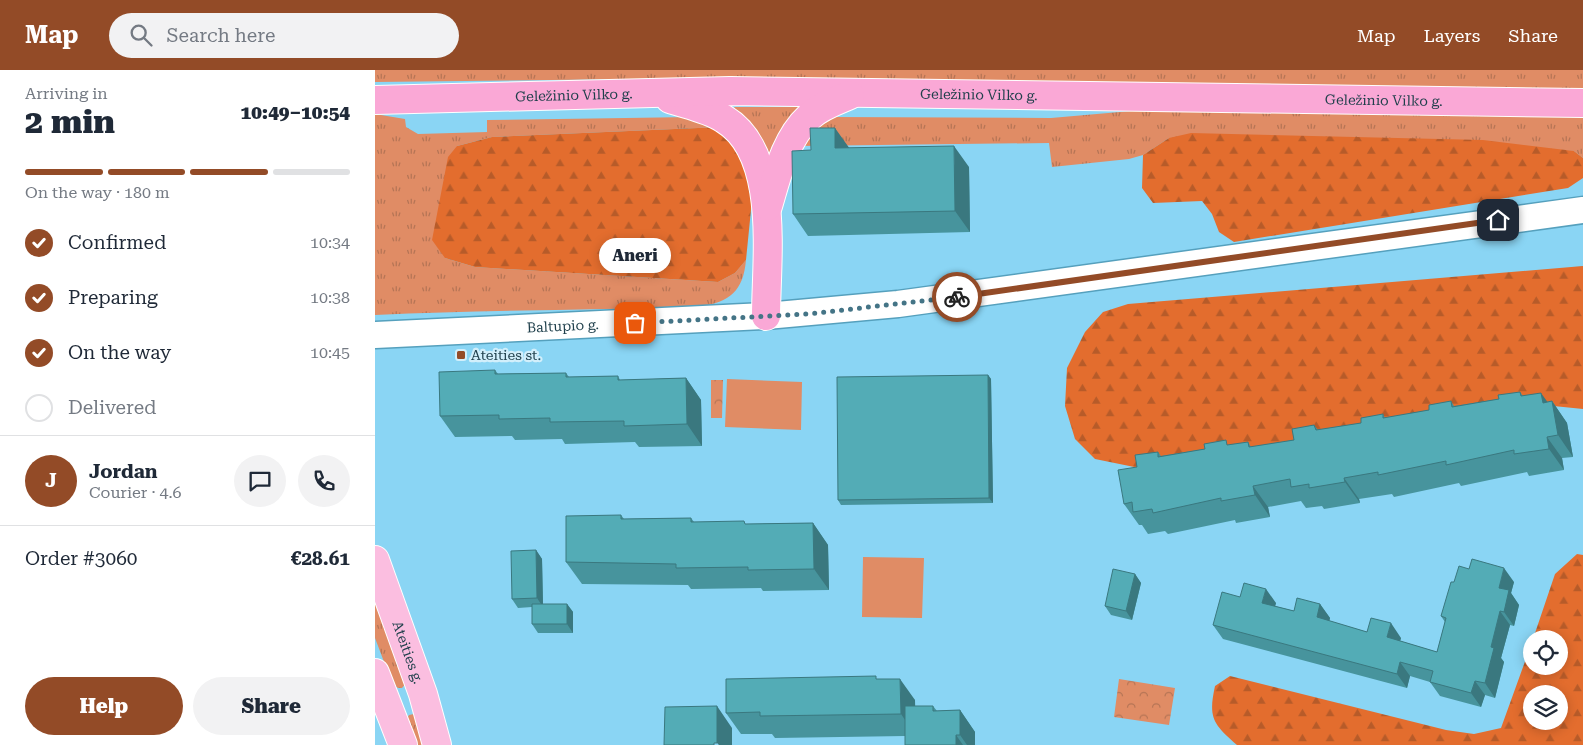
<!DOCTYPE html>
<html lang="en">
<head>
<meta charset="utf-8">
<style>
	:root { --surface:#fff; --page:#f2f2f3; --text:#1f2937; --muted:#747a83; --line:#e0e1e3; --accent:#934b27 }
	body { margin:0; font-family:"Roboto Serif",serif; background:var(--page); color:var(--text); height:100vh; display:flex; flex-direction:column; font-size:19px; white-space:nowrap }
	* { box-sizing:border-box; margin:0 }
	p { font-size:16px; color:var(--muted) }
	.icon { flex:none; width:28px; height:28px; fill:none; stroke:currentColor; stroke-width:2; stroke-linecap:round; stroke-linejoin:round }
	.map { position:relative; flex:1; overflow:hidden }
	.panel { display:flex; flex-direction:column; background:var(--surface); width:375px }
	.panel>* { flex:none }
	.controls { position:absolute; left:1148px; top:560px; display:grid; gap:10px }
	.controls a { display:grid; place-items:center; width:45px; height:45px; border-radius:50%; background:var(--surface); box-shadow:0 2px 12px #0003; font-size:25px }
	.pin { position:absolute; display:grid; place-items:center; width:42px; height:42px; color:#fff; margin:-21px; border-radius:10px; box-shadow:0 2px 8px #0006 }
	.courier { position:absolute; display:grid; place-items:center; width:50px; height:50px; margin:-25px; border:4px solid #934b27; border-radius:50%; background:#fff; color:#222; box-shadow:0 1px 6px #0007 }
	.bubble { position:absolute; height:35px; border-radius:18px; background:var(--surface); box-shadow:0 2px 12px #0003; font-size:16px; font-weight:800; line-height:35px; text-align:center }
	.overview em { font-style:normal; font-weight:800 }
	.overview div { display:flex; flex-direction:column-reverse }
	.overview { display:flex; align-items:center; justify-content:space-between; height:85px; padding:0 25px }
	h1 { font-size:32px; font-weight:800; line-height:38px }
	.bar { display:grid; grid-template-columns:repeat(4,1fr); gap:8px 5px; align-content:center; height:60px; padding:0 25px }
	.bar i { height:6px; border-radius:4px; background:var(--line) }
	.bar .active { background:var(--accent) }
	.bar p { grid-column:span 4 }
	.line { display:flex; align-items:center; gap:12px; padding:0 25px; border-top:1px solid var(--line) }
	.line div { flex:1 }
	.round { display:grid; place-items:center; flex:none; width:52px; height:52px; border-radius:26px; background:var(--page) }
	ol { padding:0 25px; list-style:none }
	li { display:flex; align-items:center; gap:15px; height:55px }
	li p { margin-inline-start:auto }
	li .icon { padding:5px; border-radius:50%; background:var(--accent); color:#fff; stroke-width:4 }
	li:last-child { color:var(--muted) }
	li i { width:28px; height:28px; border:2px solid var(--line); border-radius:50% }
	.button { display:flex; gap:10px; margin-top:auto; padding:10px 25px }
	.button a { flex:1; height:58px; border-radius:30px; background:var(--accent); color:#fff; font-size:20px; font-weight:800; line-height:58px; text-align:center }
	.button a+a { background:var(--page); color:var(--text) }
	header { display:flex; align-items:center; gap:30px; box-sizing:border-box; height:70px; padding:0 25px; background:var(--accent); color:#fff }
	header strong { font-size:24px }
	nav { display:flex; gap:28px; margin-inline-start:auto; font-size:18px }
	.search { width:350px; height:45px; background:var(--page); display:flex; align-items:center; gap:12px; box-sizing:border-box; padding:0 18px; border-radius:28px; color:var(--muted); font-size:19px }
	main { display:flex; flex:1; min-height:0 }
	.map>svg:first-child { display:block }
	.grass { fill:url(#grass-tufts) }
	.forest { fill:url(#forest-firs); fill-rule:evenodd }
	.park { fill:url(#park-crowns) }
	.garden { fill:#e08c65 }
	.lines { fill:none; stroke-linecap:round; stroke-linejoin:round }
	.tertiary-casing { stroke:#55a0bd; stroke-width:29 }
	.primary-casing { stroke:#fff; stroke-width:30 }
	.trunk-casing { stroke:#fff; stroke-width:30 }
	.tertiary { stroke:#fff; stroke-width:26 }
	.primary { stroke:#fbbee0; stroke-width:28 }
	.trunk { stroke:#faa8d6; stroke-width:28 }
	.wall { fill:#47949d }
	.shaded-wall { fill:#3a787f }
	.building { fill:#53acb6; stroke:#3a787f }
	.done { stroke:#447486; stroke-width:5; stroke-dasharray:0 9 }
	.route { stroke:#934b27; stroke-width:6 }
	.poi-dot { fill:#934b27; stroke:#d2effb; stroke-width:2 }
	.labels { text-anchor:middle; stroke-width:4.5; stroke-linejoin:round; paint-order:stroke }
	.street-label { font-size:14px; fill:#1f3f4b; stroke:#d2effb }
	.poi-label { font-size:14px; fill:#1f3f4b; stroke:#d2effb; text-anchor:start }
</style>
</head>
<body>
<header>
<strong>Map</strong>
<div class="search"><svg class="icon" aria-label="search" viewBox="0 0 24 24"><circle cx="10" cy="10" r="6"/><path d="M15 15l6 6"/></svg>Search here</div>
<nav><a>Map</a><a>Layers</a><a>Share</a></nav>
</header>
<main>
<section class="panel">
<div class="overview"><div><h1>2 min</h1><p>Arriving in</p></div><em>10:49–10:54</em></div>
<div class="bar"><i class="active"></i><i class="active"></i><i class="active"></i><i></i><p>On the way · 180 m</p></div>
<ol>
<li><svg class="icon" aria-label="check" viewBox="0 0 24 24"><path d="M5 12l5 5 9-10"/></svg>Confirmed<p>10:34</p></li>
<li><svg class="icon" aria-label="check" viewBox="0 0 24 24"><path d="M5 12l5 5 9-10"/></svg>Preparing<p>10:38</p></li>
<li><svg class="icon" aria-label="check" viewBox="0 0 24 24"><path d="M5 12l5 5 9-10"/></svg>On the way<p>10:45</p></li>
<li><i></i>Delivered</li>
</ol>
<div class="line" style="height:90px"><b class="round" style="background:var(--accent);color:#fff">J</b><div><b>Jordan</b><p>Courier · 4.6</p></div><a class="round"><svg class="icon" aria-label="chat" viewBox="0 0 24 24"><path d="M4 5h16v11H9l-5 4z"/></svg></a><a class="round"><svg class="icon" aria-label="phone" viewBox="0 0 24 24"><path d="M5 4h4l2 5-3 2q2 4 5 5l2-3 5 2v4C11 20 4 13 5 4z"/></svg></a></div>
<div class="line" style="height:65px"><div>Order #3060</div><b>€28.61</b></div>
<div class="button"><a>Help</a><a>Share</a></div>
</section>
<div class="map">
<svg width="1208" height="675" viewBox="0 0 1208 675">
	<defs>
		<pattern id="grass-tufts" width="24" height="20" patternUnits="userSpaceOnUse" patternTransform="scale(1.25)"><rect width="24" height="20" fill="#e08c65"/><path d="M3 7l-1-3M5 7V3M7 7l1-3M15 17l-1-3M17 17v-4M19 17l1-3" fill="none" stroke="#b57455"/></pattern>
		<pattern id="forest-firs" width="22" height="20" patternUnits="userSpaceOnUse" patternTransform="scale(1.25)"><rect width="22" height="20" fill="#e36d2e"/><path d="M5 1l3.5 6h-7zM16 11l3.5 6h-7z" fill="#b75b29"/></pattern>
		<pattern id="park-crowns" width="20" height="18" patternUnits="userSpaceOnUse" patternTransform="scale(1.25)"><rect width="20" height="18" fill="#e08c65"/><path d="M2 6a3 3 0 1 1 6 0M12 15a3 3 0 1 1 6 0" fill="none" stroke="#b57455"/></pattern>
	</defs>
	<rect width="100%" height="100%" fill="#8ad5f4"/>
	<!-- grass -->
	<path class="grass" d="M 0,0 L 1208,0 L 1208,20 L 350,8 L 0,12 Z
		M 359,37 L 428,37 L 394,97 Z
		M 779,39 L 1208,45 L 1208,88 L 1199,81 L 794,68 L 768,85 L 754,89 L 677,97 L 674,73 L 423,76 L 438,56 L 455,47 L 676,48 Z
		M 0,44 L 30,49 L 31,57 L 43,64 L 112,62 L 112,50 L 317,47 L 346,57 L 117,67 L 82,76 L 70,188 L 100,197 L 343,212 L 360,203 L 371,190 C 368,222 355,231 325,237 C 217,240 108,240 0,245 Z
		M 0,524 L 32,612 L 27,618 L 23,618 L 17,613 L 0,568 Z
		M 39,644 L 42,645 L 48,675 L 40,675 L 31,650 L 34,645 Z"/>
	<!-- forest -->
	<path class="forest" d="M 346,57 L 364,82 L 378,120 L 371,190 L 360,203 L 343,212 L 100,197 L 70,188 L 57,170 L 73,87 L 82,76 L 117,67 Z
		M 816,63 L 1108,70 L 1199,81 L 1208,88 L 1208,108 L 1193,118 L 859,172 L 844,162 L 837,144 L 827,131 L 778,133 L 767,118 L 768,85 L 794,68 Z
		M 1208,196 L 1208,339 L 1129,331 L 774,400 L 720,389 L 700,369 L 690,336 L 692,298 L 710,262 L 728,242 L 753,234 Z
		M 1202,484 L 1208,485 L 1208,675 L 862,675 C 838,654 833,648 840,616 L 855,606 L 1071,660 L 1099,664 L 1126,658 L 1156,575 L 1156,596 L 1184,596 L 1184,569 L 1158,569 L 1180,504 ZM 1156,624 L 1184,624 L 1184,651 L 1156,651 Z"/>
	<!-- park -->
	<path class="park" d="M 336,310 L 348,310 L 347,348 L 336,348 Z
		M 744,609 L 800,618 L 794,655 L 739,647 Z"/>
	<!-- garden -->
	<path class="garden" d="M 352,309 L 427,312 L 426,360 L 350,357 Z
		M 488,487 L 549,488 L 547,548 L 487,547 Z"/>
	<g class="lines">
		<!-- tertiary casing -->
		<g class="tertiary-casing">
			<g id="tertiary">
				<path id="s1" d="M 0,265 L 391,246 L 523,234 L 1208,140"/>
			</g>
		</g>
		<!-- primary casing -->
		<g class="primary-casing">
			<g id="primary">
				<path id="s2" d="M 0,490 L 48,624 L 62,675"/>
				<path d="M 0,603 L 28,675"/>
			</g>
		</g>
		<!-- trunk casing -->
		<g class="trunk-casing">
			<g id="trunk">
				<path d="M 295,29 C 313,35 334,39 349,49 C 406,83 391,190 391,246"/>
				<path id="s3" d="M 0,30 L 355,21 L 1208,33"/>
				<path d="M 393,136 C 402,106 410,69 434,47 C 445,36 461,31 475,25"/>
			</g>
		</g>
		<!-- tertiary -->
		<use href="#tertiary" class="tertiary"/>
		<!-- primary -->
		<use href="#primary" class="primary"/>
		<!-- trunk -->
		<use href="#trunk" class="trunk"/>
	</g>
	<!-- wall -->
	<path class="wall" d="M 474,78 L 594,97 L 595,162 L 433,166 L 418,144 L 436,80 Z
		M 120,300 L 123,304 L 191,303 L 194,307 L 243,306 L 245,310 L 311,308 L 326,330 L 327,376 L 264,377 L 260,372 L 190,374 L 187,369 L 140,370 L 137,366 L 80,367 L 65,346 Z
		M 613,305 L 616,309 L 618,433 L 466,435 L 463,430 Z
		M 1145,322 L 1148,326 L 1173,332 L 1177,331 L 1192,353 L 1198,387 L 1187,388 L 1189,400 L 1154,406 L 1152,402 L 1086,416 L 1084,413 L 1019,427 L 1017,424 L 984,429 L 985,433 L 949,439 L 947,436 L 931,438 L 926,431 L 893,437 L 895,447 L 861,453 L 860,450 L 793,464 L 790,461 L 773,464 L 767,455 L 764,455 L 749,434 L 762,397 L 783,382 L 786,386 L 873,372 L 876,377 L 919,370 L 939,355 L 943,360 L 986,353 L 1008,344 L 1010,348 L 1054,340 L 1076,331 L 1079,336 L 1124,329 Z
		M 246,445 L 249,449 L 316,448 L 319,452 L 370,454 L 438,453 L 453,475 L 454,520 L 388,521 L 386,518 L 316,519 L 313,515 L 207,514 L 191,492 Z
		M 161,480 L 167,489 L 168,534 L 192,534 L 198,542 L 198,563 L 163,563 L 157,554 L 157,537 L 143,538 L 137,529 Z
		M 760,504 L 766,513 L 757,550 L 736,545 L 730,536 Z
		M 1079,512 L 1139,512 L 1136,523 L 1144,535 L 1139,556 L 1135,555 L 1126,588 L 1129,592 L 1120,628 L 1110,625 L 1106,637 L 1065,626 L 1055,612 L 1035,606 L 1032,618 L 848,569 L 838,555 L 865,527 L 901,533 L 900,536 L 919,541 L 945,534 L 955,548 L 954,551 L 992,562 L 1026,568 L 1025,571 L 1062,582 L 1070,552 L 1066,546 Z
		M 503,609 L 540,630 L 540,636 L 558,636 L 562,641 L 585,640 L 600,662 L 600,675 L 530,675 L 530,666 L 400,668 L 397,664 L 366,664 L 351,643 Z"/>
	<!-- shaded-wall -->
	<path class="shaded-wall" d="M 460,58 L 475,79 L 460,78 Z
		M 579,76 L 594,97 L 595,162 L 580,141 Z
		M 613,305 L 616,309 L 618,433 L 614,428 Z
		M 311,308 L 326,330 L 327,376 L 312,354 Z
		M 1166,323 L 1179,341 L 1177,331 L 1192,353 L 1198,387 L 1183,365 L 1168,333 Z
		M 1172,367 L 1187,388 L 1189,400 L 1174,379 Z
		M 969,408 L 984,429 L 985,433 L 970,412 Z
		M 878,416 L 893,437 L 895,447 L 880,425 Z
		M 438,453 L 453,475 L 454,520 L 439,499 Z
		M 161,480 L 167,489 L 168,537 L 162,528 Z
		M 1129,498 L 1139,512 L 1136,523 L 1144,535 L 1139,556 L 1129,542 L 1124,518 Z
		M 760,504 L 766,513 L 757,550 L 751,541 Z
		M 891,519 L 901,533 L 897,547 L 887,533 Z
		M 192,534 L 198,542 L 198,563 L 192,554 Z
		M 945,534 L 955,548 L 952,561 L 942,547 Z
		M 1125,541 L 1135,555 L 1126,588 L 1129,592 L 1120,628 L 1110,613 L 1116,577 Z
		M 1016,553 L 1026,568 L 1022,581 L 1012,567 Z
		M 1025,592 L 1035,606 L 1032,618 L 1022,604 Z
		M 525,609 L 540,630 L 541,666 L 526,644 Z
		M 1100,611 L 1110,625 L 1106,637 L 1096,623 Z
		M 342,636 L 357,658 L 357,675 L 344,675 L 342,673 Z
		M 585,640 L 600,662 L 600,675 L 592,675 L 585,665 Z
		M 581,665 L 588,675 L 581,675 Z"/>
	<!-- building -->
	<path class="building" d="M 435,58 L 460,58 L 460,78 L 579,76 L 580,141 L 418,144 L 417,81 L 436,80 Z
		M 120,300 L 120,304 L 191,303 L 191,307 L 243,306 L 243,310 L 311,308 L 312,354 L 249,356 L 249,351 L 175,352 L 175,348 L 124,349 L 124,345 L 65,346 L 64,302 Z
		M 613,305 L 614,428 L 463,430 L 462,307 Z
		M 1145,322 L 1146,326 L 1166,323 L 1168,333 L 1177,331 L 1183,365 L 1172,367 L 1174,379 L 1139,384 L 1139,380 L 1071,395 L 1071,391 L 1003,405 L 1003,402 L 969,408 L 970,412 L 934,418 L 934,414 L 916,417 L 915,409 L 878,416 L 880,425 L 846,431 L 846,428 L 778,443 L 777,439 L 758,442 L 757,432 L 749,434 L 743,400 L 762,397 L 760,385 L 783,382 L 783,387 L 830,379 L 829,374 L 851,370 L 852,375 L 873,372 L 874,377 L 919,370 L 917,359 L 939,355 L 941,360 L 986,353 L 986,348 L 1008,344 L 1008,348 L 1054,340 L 1054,335 L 1076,331 L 1077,337 L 1124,329 L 1123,325 Z
		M 246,445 L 246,449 L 316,448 L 316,452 L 369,451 L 370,454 L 438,453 L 439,499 L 373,500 L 373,497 L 301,498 L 301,494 L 191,492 L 191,446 Z
		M 161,480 L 162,528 L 137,529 L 136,481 Z
		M 1097,489 L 1129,498 L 1124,518 L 1134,520 L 1129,542 L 1125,541 L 1116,577 L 1119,578 L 1110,613 L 1100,611 L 1096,623 L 1055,612 L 1058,601 L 1025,592 L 1022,604 L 838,555 L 847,522 L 865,527 L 869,513 L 891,519 L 887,533 L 919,541 L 922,528 L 945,534 L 942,547 L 992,562 L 996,548 L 1016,553 L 1012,567 L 1062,582 L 1071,548 L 1066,546 L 1076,512 L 1079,512 L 1084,496 L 1094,499 Z
		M 738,499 L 760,504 L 751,541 L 730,536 Z
		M 157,534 L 192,534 L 192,554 L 157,554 Z
		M 501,606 L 501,609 L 525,609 L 526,644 L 385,646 L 385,642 L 351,643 L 351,609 Z
		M 342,636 L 342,673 L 339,673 L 339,675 L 289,675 L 290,637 Z
		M 530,636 L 558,636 L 558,641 L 585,640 L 585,665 L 581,665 L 581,675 L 530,675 Z"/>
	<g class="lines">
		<!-- done -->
		<path class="done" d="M 260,253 L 433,244 L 582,227"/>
		<!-- route -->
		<path class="route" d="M 582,227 L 1123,150"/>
	</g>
	<!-- markers -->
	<rect class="poi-dot" x="81" y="280" width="10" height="10" rx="2.5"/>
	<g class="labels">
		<!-- street labels -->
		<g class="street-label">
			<text dy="5" stroke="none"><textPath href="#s3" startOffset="604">Geležinio Vilko g.</textPath></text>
			<text dy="5" stroke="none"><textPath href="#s3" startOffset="199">Geležinio Vilko g.</textPath></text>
			<text dy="5" stroke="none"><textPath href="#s3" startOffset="1009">Geležinio Vilko g.</textPath></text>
			<text dy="5" stroke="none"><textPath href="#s1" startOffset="188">Baltupio g.</textPath></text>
			<text dy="5" stroke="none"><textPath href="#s2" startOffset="98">Ateities g.</textPath></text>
		</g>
		<!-- poi labels -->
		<g class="poi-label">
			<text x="96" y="290">Ateities st.</text>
		</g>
	</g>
</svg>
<div class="controls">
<a><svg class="icon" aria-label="locate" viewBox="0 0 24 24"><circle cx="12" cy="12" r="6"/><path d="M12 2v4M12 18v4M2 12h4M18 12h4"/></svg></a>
<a><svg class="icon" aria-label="layers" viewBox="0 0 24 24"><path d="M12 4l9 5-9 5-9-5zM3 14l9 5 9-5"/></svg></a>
</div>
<div class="pin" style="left:260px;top:253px;background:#ea580c"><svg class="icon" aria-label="bag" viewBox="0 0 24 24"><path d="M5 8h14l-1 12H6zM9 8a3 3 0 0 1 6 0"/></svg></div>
<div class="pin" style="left:1123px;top:150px;background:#1f2937"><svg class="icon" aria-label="home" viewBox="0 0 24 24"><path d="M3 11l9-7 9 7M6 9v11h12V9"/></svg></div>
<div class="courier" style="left:582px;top:227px"><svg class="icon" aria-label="bike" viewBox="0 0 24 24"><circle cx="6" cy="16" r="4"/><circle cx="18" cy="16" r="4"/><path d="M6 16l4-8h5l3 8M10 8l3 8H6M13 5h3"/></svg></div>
<div class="bubble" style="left:224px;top:168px;width:72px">Aneri</div>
</div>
</main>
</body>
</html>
